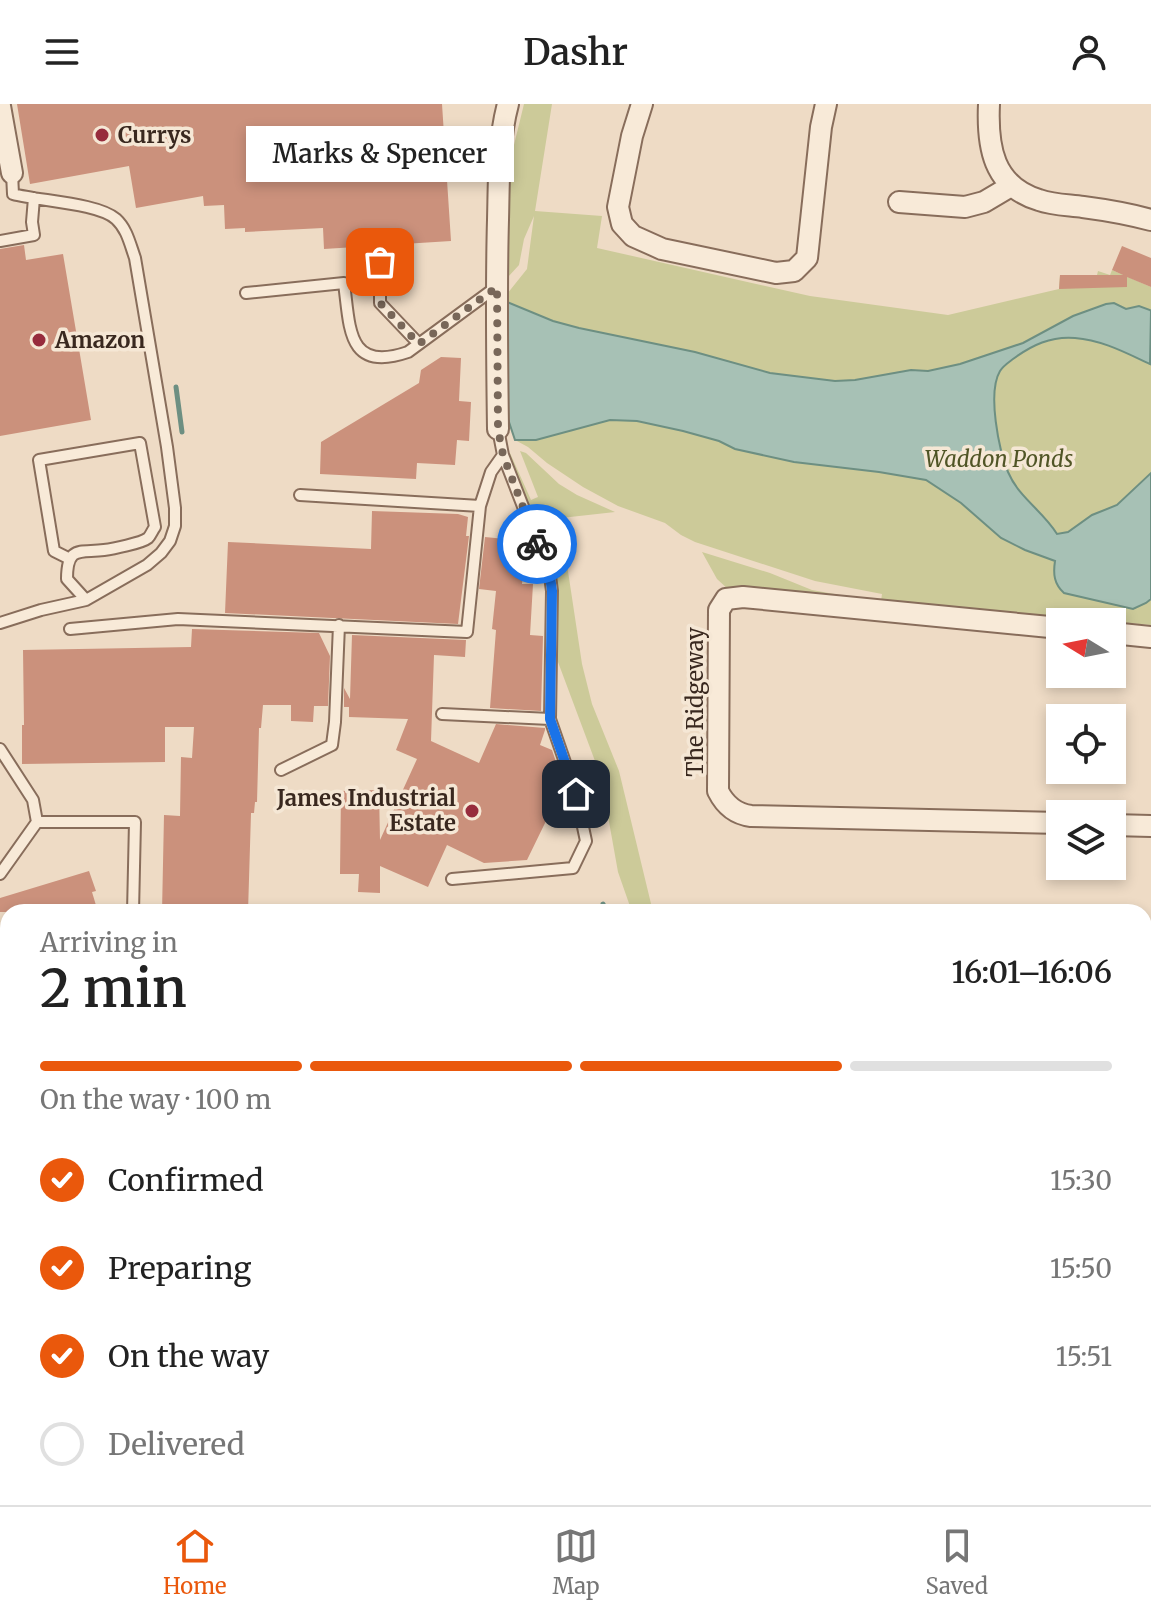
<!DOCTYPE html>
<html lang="en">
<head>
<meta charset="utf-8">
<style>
	:root { --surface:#fff; --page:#f2f2f2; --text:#222; --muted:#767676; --line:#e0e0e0; --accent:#ea580c }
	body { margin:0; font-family:Merriweather,serif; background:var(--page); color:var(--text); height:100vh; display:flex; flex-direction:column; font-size:30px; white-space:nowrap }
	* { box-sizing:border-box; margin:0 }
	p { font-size:26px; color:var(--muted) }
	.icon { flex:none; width:44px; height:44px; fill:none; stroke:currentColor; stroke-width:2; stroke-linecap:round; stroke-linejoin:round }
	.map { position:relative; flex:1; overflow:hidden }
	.drawer { position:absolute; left:0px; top:800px; width:1152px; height:602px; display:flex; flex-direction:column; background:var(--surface); border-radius:24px 24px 0 0; box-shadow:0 4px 12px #0003 }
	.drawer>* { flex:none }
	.needle { width:52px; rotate:280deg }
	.buttons { position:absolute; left:1046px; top:504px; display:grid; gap:16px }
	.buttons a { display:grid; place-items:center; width:80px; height:80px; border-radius:0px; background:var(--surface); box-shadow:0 4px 12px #0003; font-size:40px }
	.pin { position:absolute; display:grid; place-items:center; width:68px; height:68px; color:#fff; margin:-34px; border-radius:16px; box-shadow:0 4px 12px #0006 }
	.courier { position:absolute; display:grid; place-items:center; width:80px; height:80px; margin:-40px; border:6px solid #1a73e8; border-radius:50%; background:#fff; color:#222; box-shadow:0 2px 10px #0007 }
	.bubble { position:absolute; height:56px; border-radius:0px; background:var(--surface); box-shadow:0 4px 12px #0003; font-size:26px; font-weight:600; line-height:56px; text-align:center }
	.headline em { font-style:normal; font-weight:600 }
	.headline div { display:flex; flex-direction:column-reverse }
	.headline { display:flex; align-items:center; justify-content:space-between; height:136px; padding:0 40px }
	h1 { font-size:52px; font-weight:600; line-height:60px }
	.bar { display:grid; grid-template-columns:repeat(4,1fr); gap:12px 8px; align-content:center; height:96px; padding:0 40px }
	.bar i { height:10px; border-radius:6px; background:var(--line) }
	.bar .active { background:var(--accent) }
	.bar p { grid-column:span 4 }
	ol { padding:0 40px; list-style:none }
	li { display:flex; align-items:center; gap:24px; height:88px }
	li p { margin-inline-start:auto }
	li .icon { padding:8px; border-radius:50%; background:var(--accent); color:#fff; stroke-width:4 }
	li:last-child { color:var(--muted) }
	li i { width:44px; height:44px; border:4px solid var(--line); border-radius:50% }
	header { display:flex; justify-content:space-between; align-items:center; height:104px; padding:0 40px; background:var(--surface); font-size:36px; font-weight:600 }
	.menu { display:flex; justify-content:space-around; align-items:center; height:112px; border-top:2px solid var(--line); background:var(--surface); font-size:22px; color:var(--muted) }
	.menu a { display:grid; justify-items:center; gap:4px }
	.menu .active { color:var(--accent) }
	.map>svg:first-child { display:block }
	.green { fill:#ccca99 }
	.water { fill:#a7c1b5; stroke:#6d8f82; stroke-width:2 }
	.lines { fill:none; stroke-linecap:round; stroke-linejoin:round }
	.stream { stroke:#6d8f82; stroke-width:5 }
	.building { fill:#cb917c }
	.service-casing { stroke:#886d5b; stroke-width:14 }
	.minor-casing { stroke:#886d5b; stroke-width:24 }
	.service { stroke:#f8ead8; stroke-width:10 }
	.minor { stroke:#f8ead8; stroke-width:20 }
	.done { stroke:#786759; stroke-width:8; stroke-dasharray:0 14.4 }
	.route { stroke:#1a73e8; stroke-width:10 }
	.poi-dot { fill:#972c3d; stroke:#f5e7d5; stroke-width:3 }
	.labels { text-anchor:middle; stroke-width:7; stroke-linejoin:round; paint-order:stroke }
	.poi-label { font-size:22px; font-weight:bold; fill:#39281f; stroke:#f5e7d5; text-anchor:start }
	.park-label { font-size:22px; font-style:italic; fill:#505526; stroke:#f5e7d5 }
	.street-label { font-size:22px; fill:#39281f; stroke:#f5e7d5 }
</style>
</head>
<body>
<header><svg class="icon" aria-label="menu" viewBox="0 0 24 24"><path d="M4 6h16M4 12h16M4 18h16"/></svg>Dashr<svg class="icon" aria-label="person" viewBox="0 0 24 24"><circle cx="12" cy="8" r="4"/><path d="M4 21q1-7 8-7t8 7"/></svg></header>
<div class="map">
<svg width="1151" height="1401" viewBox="0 0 1151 1401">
	<rect width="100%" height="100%" fill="#eedbc5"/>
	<!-- green -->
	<path class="green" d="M 524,0 L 552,0 L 535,107 L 602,112 L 597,144 L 810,192 L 948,211 L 1059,185 L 1060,171 L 1097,171 L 1098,167 L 1110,171 L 1112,166 L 1151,183 L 1151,521 L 881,497 L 882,490 L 815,477 L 695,438 L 681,431 L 665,419 L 618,402 L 583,383 L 547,359 L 528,343 L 515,336 L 508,315 L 507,198 L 507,190 L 527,165 L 534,112 L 524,135 L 519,161 L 508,173 L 508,92 L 513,45 Z
		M 520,347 L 526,349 L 559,380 L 577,391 L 615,408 L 552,415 L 566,454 L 582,560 L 592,600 L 619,667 L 653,808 L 632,808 L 618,768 L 601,673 L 555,550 L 553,471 L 539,428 L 508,349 L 510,349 L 531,396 L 538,393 Z
		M 702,448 L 770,469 L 812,486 L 862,495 L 745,483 L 730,487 L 717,475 Z"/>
	<!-- water -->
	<path class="water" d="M 507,198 L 553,217 L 579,224 L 695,248 L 770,269 L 835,277 L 855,276 L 911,266 L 928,267 L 960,260 L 1023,239 L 1073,212 L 1106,200 L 1114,199 L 1126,205 L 1139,202 L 1150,206 L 1151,207 L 1150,260 C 1126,249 1102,236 1075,234 C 1051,232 1032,241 1013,255 C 1009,258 1003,262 1000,267 C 987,289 999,346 1008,368 C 1019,394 1043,407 1057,430 L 1068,428 L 1092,411 L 1117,401 L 1151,369 L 1151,495 L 1146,499 L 1133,505 L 1064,489 C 1054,480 1053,470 1055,457 L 1025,446 L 1001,434 L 961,399 L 926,376 L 879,368 L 794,358 L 735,345 L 719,337 L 683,327 L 637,317 L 610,316 L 536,336 L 515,336 L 508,315 Z"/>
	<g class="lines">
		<!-- stream -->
		<path class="stream" d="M 176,283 L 182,328
			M 603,800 L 606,808
			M 713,1394 L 713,1401"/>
	</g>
	<!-- building -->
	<path class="building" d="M 17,0 L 442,0 L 451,137 L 324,145 L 323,124 L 245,128 L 245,124 L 225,125 L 224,101 L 204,102 L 203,92 L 136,104 L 129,62 L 30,80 Z
		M 24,141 L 26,156 L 63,150 L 91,316 L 0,332 L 0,145 Z
		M 1122,142 L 1151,154 L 1151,183 L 1127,173 L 1127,183 L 1059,185 L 1060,171 L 1123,171 L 1112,166 Z
		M 441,253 L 461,254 L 459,297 L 471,298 L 469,337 L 457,336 L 455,361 L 417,359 L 416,375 L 320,370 L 321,338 L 419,279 L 421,266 Z
		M 372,407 L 458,410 L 468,413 L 466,432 L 469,432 L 458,520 L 225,509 L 228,438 L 371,445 Z
		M 485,433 L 526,437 L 522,480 L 533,480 L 530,531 L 543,532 L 541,607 L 490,604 L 496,526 L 492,525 L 496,487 L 479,485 Z
		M 192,525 L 319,529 L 330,552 L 328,602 L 314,602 L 313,618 L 291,617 L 291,601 L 263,601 L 261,624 L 259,624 L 257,698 L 255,698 L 254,709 L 251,709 L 248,808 L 162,808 L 164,711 L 180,712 L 181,653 L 192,654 L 194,623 L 165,623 L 165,658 L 22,660 L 22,621 L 24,621 L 23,546 L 191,543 Z
		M 352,531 L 466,536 L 465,553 L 434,551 L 431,637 L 479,659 L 496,620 L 545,624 L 545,626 L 540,641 L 552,646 L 556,658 L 548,677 L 563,682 L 527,756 L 484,759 L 447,741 L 428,783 L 380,762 L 380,789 L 358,788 L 359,770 L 340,770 L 341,687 L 379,686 L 380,736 L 417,655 L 396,646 L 408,615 L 349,613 L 349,603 L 344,603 L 344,584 L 350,595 Z
		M 89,767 L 96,787 L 92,788 L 98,808 L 0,808 L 0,794 Z"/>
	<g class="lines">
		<!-- service casing -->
		<g class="service-casing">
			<path id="service" d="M 0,137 L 34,131 L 32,118 L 34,94
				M 380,158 L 380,199 L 419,240
				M 246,189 L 344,179 C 350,224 347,269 408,248 L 495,184
				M 300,391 L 480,402
				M 70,455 L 54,447 L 39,356 L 140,339 L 155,423 C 152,427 151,431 148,434 C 142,439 112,445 104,446 C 80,449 67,441 67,475 L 86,496
				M 0,519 L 41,506 L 86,496 L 147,461 L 161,449 L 170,437 L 175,422 L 175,404 L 167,343 L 135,154 C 130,140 127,125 116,115 C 98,99 38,97 13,90 L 12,69
				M 70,525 L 178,515 L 467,528 L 480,402 L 491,368 L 503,351 L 498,325
				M 442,610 L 550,615 L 552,487 L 550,472 L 503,351
				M 0,645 L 33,696 L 37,718 L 135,718 L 133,808
				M 281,666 L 332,641 L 335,618 L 339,521
				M 0,770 L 37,718
				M 452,775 L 573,764 L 586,737 L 576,690 L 550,615
				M 0,993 L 8,999
				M 0,1360 L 8,1359
				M 61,1394 L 69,1401
				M 190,1401 L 192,1394"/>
		</g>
		<!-- minor casing -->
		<g class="minor-casing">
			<path id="minor" d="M 642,0 L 632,32 L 618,103 L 622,120 L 633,132 L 662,145 L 776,169 L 794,167 L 807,154 L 821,23 L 826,0
				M 989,0 C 987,43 993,82 1039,96 C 1053,101 1069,101 1083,103 C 1106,106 1129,110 1151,116
				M 0,2 L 12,69
				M 899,98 L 965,103 L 984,98 L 1011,82
				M 498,325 C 497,255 496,186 498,116 C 499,78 498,37 508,0
				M 1060,524 L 743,493 L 726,495 L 719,506 L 718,687 C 725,701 735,710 751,712 L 1060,719
				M 1112,529 L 1151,533
				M 1112,721 L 1151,722
				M 1144,945 L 1151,945
				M 1144,1212 L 1151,1212
				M 275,1401 L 276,1394
				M 627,1401 L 629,1394"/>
		</g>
		<!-- service -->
		<use href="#service" class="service"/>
		<!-- minor -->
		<use href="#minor" class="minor"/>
	</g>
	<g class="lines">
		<!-- done -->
		<path class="done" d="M 380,158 L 380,199 L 419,240 L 497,183 L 498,325 L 503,351 L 537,440"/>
		<!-- route -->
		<path class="route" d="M 537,440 L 550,472 L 552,487 L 550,615 L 576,690"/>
	</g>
	<!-- markers -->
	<g class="poi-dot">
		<circle cx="102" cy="31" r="8"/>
		<circle cx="39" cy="236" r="8"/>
		<circle cx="472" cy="707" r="8"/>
	</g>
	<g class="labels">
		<!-- poi labels -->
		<g class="poi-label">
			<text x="118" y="39">Currys</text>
			<text x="55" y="244">Amazon</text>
			<text x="456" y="702" text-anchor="end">James Industrial<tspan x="456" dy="25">Estate</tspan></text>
		</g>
		<!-- park labels -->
		<g class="park-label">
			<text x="999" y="363">Waddon Ponds</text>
		</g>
		<!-- street labels -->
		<g class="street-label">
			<text transform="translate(695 598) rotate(-90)" y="8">The Ridgeway</text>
		</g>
	</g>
</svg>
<div class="buttons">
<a><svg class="needle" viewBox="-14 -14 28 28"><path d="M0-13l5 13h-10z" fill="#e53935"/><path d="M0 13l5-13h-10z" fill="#767676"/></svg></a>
<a><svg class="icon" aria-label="locate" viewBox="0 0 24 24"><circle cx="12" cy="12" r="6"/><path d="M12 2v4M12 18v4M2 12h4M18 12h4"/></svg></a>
<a><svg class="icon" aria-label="layers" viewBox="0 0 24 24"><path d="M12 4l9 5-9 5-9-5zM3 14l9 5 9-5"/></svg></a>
</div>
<div class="pin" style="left:380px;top:158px;background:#ea580c"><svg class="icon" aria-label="bag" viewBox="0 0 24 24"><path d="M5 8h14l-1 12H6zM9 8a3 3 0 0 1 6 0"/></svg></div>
<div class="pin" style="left:576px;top:690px;background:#1f2937"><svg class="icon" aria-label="home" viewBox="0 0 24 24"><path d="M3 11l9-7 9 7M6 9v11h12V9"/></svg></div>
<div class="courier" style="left:537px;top:440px"><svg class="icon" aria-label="bike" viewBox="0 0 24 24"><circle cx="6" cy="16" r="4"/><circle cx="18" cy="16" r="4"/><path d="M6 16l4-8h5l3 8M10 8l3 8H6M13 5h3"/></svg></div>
<div class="bubble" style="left:246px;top:22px;width:268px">Marks &amp; Spencer</div>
<section class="drawer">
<div class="headline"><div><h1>2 min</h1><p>Arriving in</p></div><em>16:01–16:06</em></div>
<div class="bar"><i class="active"></i><i class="active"></i><i class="active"></i><i></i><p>On the way · 100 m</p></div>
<ol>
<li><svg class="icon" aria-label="check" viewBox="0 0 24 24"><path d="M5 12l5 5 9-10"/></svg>Confirmed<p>15:30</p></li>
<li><svg class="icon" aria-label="check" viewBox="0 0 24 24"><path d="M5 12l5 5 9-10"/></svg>Preparing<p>15:50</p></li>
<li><svg class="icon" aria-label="check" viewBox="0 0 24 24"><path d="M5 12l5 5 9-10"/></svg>On the way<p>15:51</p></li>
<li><i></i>Delivered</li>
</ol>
</section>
</div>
<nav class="menu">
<a class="active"><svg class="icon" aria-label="home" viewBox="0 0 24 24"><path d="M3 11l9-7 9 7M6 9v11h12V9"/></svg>Home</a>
<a><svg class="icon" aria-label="map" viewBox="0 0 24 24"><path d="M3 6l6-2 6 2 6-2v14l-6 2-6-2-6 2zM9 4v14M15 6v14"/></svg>Map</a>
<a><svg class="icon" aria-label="saved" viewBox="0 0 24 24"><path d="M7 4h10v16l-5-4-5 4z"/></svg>Saved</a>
</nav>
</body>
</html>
